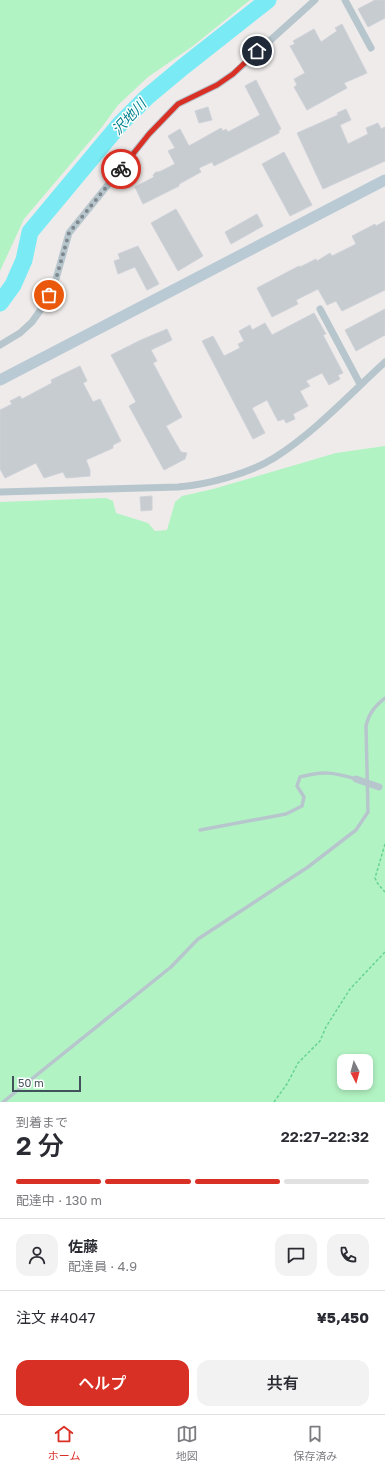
<!DOCTYPE html>
<html lang="ja">
<head>
<meta charset="utf-8">
<style>
	:root { --surface:#fff; --page:#f2f2f3; --text:#2b2b33; --muted:#7c7c81; --line:#e1e1e2; --accent:#d93025 }
	body { margin:0; font-family:"Golos Text","Noto Sans JP",sans-serif; background:var(--page); color:var(--text); height:100vh; display:flex; flex-direction:column; font-size:15px; white-space:nowrap }
	* { box-sizing:border-box; margin:0 }
	p { font-size:13px; color:var(--muted) }
	.icon { flex:none; width:22px; height:22px; fill:none; stroke:currentColor; stroke-width:2; stroke-linecap:round; stroke-linejoin:round }
	.map { position:relative; height:1102px; overflow:hidden }
	.drawer { display:flex; flex-direction:column; background:var(--surface); flex:1 }
	.drawer>* { flex:none }
	.needle { width:26px; rotate:174deg }
	.controls { position:absolute; left:337px; top:1054px; display:grid; gap:8px }
	.controls a { display:grid; place-items:center; width:36px; height:36px; border-radius:8px; background:var(--surface); box-shadow:0 2px 6px #0003; font-size:20px }
	.scale { position:absolute; left:12px; bottom:10px; width:69px; box-sizing:border-box; padding-left:4px; border:2px solid #42525a; border-top:0; font-size:11px; line-height:14px; white-space:nowrap; color:#42525a; -webkit-text-stroke:3px #fff; paint-order:stroke }
	.pin { position:absolute; display:grid; place-items:center; width:34px; height:34px; color:#fff; margin:-17px; border:2px solid #fff; border-radius:50%; box-shadow:0 1px 4px #0007 }
	.courier { position:absolute; display:grid; place-items:center; width:40px; height:40px; margin:-20px; border:3px solid #d93025; border-radius:50%; background:#fff; color:#222; box-shadow:0 1px 5px #0007 }
	.headline em { font-style:normal; font-weight:600 }
	.headline div { display:flex; flex-direction:column-reverse }
	.headline { display:flex; align-items:center; justify-content:space-between; height:68px; padding:0 16px }
	h1 { font-size:26px; font-weight:600; line-height:30px }
	.bar { display:grid; grid-template-columns:repeat(4,1fr); gap:6px 4px; align-content:center; height:48px; padding:0 16px }
	.bar i { height:5px; border-radius:3px; background:var(--line) }
	.bar .active { background:var(--accent) }
	.bar p { grid-column:span 4 }
	.line { display:flex; align-items:center; gap:10px; padding:0 16px; border-top:1px solid var(--line) }
	.line div { flex:1 }
	.round { display:grid; place-items:center; flex:none; width:42px; height:42px; border-radius:12px; background:var(--page) }
	.button { display:flex; gap:8px; margin-top:auto; padding:8px 16px }
	.button a { flex:1; height:46px; border-radius:12px; background:var(--accent); color:#fff; font-size:16px; font-weight:600; line-height:46px; text-align:center }
	.button a+a { background:var(--page); color:var(--text) }
	.tab-bar { display:flex; justify-content:space-around; align-items:center; height:56px; border-top:1px solid var(--line); background:var(--surface); font-size:11px; color:var(--muted) }
	.tab-bar a { display:grid; justify-items:center; gap:2px }
	.tab-bar .active { color:var(--accent) }
	.map>svg:first-child { display:block }
	.green { fill:#b2f3c3; fill-rule:evenodd }
	.lines { fill:none; stroke-linecap:round; stroke-linejoin:round }
	.river { stroke:#7aebf5; stroke-width:17 }
	.building { fill:#c7ccd1; stroke:#ced2d8 }
	.path { stroke:#67d491; stroke-width:1.5; stroke-dasharray:3 2; stroke-linecap:butt }
	.lane { stroke:#b7c6cd; stroke-width:3.5 }
	.street { stroke:#b7c6cd; stroke-width:7 }
	.secondary { stroke:#b9cad4; stroke-width:11 }
	.street-bridge { stroke:#b7c6cd; stroke-width:7 }
	.done { stroke:#7f888d; stroke-width:4; stroke-dasharray:0 7.2 }
	.route { stroke:#d93025; stroke-width:5 }
	.labels { text-anchor:middle; stroke-width:3; stroke-linejoin:round; paint-order:stroke }
	.water-label { font-size:14px; font-style:italic; fill:#03838f; stroke:#fff }
</style>
</head>
<body>
<div class="map">
<svg width="385" height="1102" viewBox="0 0 385 1102">
	<rect width="100%" height="100%" fill="#efebeb"/>
	<!-- green -->
	<path class="green" d="M 0,0 L 250,0 L 193,46 L 148,77 L 118,105 L 102,127 L 24,219 L 0,271 Z
		M 385,446 L 385,1102 L 0,1102 L 0,502 L 106,498 L 113,501 L 116,513 L 148,523 L 155,531 L 167,530 L 175,502 L 182,496 L 213,489 L 336,453 ZM 344,1061 L 366,1061 L 366,1083 L 344,1083 Z"/>
	<g class="lines">
		<!-- river -->
		<path class="river" d="M 0,303 L 13,285 L 24,260 L 30,232 L 120,124 L 147,97 L 183,67 L 268,0"/>
	</g>
	<!-- building -->
	<path class="building" d="M 375,0 L 385,0 L 385,18 L 368,27 L 358,9 Z
		M 342,24 L 367,73 L 344,83 L 347,88 L 307,110 L 294,87 L 297,85 L 294,79 L 305,73 L 290,46 L 295,44 L 293,41 L 314,29 L 321,42 L 337,31 L 335,28 Z
		M 256,80 L 281,129 L 279,130 L 279,133 L 214,166 L 212,162 L 199,168 L 201,172 L 179,184 L 179,186 L 143,204 L 135,187 L 154,177 L 153,175 L 156,172 L 159,172 L 175,164 L 168,151 L 175,148 L 168,136 L 180,129 L 189,146 L 221,128 L 223,131 L 226,129 L 228,132 L 260,115 L 245,86 Z
		M 208,107 L 212,120 L 199,123 L 195,111 Z
		M 346,109 L 351,120 L 340,125 L 348,144 L 368,134 L 366,128 L 378,123 L 381,129 L 385,127 L 385,161 L 323,189 L 297,133 L 338,115 L 337,113 Z
		M 284,152 L 312,205 L 290,216 L 262,164 Z
		M 176,209 L 203,256 L 178,271 L 151,223 Z
		M 257,214 L 263,226 L 231,244 L 225,232 Z
		M 385,221 L 385,290 L 342,311 L 336,301 L 327,305 L 318,289 L 296,300 L 298,304 L 272,317 L 257,288 L 299,266 L 300,267 L 316,259 L 317,261 L 330,253 L 332,256 L 356,244 L 352,236 L 375,224 L 376,226 Z
		M 138,246 L 159,284 L 147,290 L 135,267 L 118,274 L 114,261 L 120,259 L 118,254 Z
		M 385,309 L 385,335 L 356,351 L 345,330 Z
		M 314,313 L 326,334 L 323,335 L 343,373 L 338,375 L 340,379 L 329,385 L 322,373 L 306,381 L 310,386 L 300,391 L 308,406 L 293,414 L 295,419 L 286,423 L 284,419 L 278,421 L 267,400 L 252,408 L 265,433 L 253,439 L 202,341 L 213,336 L 224,356 L 240,348 L 238,344 L 244,341 L 239,331 L 250,325 L 252,330 L 265,323 L 272,335 Z
		M 167,329 L 172,340 L 151,350 L 157,361 L 153,363 L 182,417 L 166,426 L 181,452 L 187,453 L 185,459 L 164,470 L 129,406 L 136,402 L 111,355 L 141,340 Z
		M 80,366 L 87,381 L 83,383 L 93,402 L 100,399 L 121,441 L 113,445 L 113,448 L 86,460 L 90,470 L 90,476 L 66,478 L 63,472 L 44,478 L 36,463 L 5,478 L 0,469 L 0,410 L 12,404 L 10,401 L 20,396 L 22,399 L 52,383 L 51,380 Z
		M 152,496 L 152,510 L 141,511 L 140,497 Z"/>
	<g class="lines">
		<!-- path -->
		<path class="path" d="M 385,844 L 375,878 L 378,884 L 385,892
			M 274,1102 L 287,1084 L 298,1063 L 320,1041 L 326,1027 L 350,989 L 385,952"/>
		<!-- lane -->
		<path class="lane" d="M 200,830 L 286,814 L 302,806 L 304,797 L 297,786 L 300,777 C 323,771 333,772 356,779
			M 3,1102 L 171,967 L 198,939 L 308,867 L 356,830 L 368,812 L 366,726 C 369,713 375,706 385,698"/>
		<!-- street -->
		<path class="street" d="M 345,0 L 371,48
			M 320,309 L 360,384
			M 0,345 L 20,333 L 32,322 L 44,305 L 54,286 L 69,233 L 149,134 L 178,104 L 217,85 L 233,74 L 315,0
			M 0,492 L 178,487 C 207,485 250,473 274,458 C 315,432 350,394 385,362"/>
		<!-- secondary -->
		<path class="secondary" d="M 0,380 L 385,180"/>
		<!-- street-bridge -->
		<path class="street-bridge" d="M 356,779 L 379,787"/>
	</g>
	<g class="lines">
		<!-- done -->
		<path class="done" d="M 49,295 L 54,286 L 69,233 L 121,169"/>
		<!-- route -->
		<path class="route" d="M 121,169 L 149,134 L 178,104 L 217,85 L 233,74 L 257,51"/>
	</g>
	<g class="labels">
		<!-- water labels -->
		<g class="water-label">
			<text transform="translate(129 117) rotate(-47)" y="5">沢地川</text>
		</g>
	</g>
</svg>
<div class="controls">
<a><svg class="needle" viewBox="-14 -14 28 28"><path d="M0-13l5 13h-10z" fill="#e53935"/><path d="M0 13l5-13h-10z" fill="#7c7c81"/></svg></a>
</div>
<div class="scale">50 m</div>
<div class="pin" style="left:49px;top:295px;background:#ea580c"><svg class="icon" aria-label="bag" viewBox="0 0 24 24"><path d="M5 8h14l-1 12H6zM9 8a3 3 0 0 1 6 0"/></svg></div>
<div class="pin" style="left:257px;top:51px;background:#1f2937"><svg class="icon" aria-label="home" viewBox="0 0 24 24"><path d="M3 11l9-7 9 7M6 9v11h12V9"/></svg></div>
<div class="courier" style="left:121px;top:169px"><svg class="icon" aria-label="bike" viewBox="0 0 24 24"><circle cx="6" cy="16" r="4"/><circle cx="18" cy="16" r="4"/><path d="M6 16l4-8h5l3 8M10 8l3 8H6M13 5h3"/></svg></div>
</div>
<section class="drawer">
<div class="headline"><div><h1>2 分</h1><p>到着まで</p></div><em>22:27–22:32</em></div>
<div class="bar"><i class="active"></i><i class="active"></i><i class="active"></i><i></i><p>配達中 · 130 m</p></div>
<div class="line" style="height:72px"><a class="round"><svg class="icon" aria-label="person" viewBox="0 0 24 24"><circle cx="12" cy="8" r="4"/><path d="M4 21q1-7 8-7t8 7"/></svg></a><div><b>佐藤</b><p>配達員 · 4.9</p></div><a class="round"><svg class="icon" aria-label="chat" viewBox="0 0 24 24"><path d="M4 5h16v11H9l-5 4z"/></svg></a><a class="round"><svg class="icon" aria-label="phone" viewBox="0 0 24 24"><path d="M5 4h4l2 5-3 2q2 4 5 5l2-3 5 2v4C11 20 4 13 5 4z"/></svg></a></div>
<div class="line" style="height:52px"><div>注文 #4047</div><b>¥5,450</b></div>
<div class="button"><a>ヘルプ</a><a>共有</a></div>
</section>
<nav class="tab-bar">
<a class="active"><svg class="icon" aria-label="home" viewBox="0 0 24 24"><path d="M3 11l9-7 9 7M6 9v11h12V9"/></svg>ホーム</a>
<a><svg class="icon" aria-label="map" viewBox="0 0 24 24"><path d="M3 6l6-2 6 2 6-2v14l-6 2-6-2-6 2zM9 4v14M15 6v14"/></svg>地図</a>
<a><svg class="icon" aria-label="saved" viewBox="0 0 24 24"><path d="M7 4h10v16l-5-4-5 4z"/></svg>保存済み</a>
</nav>
</body>
</html>
